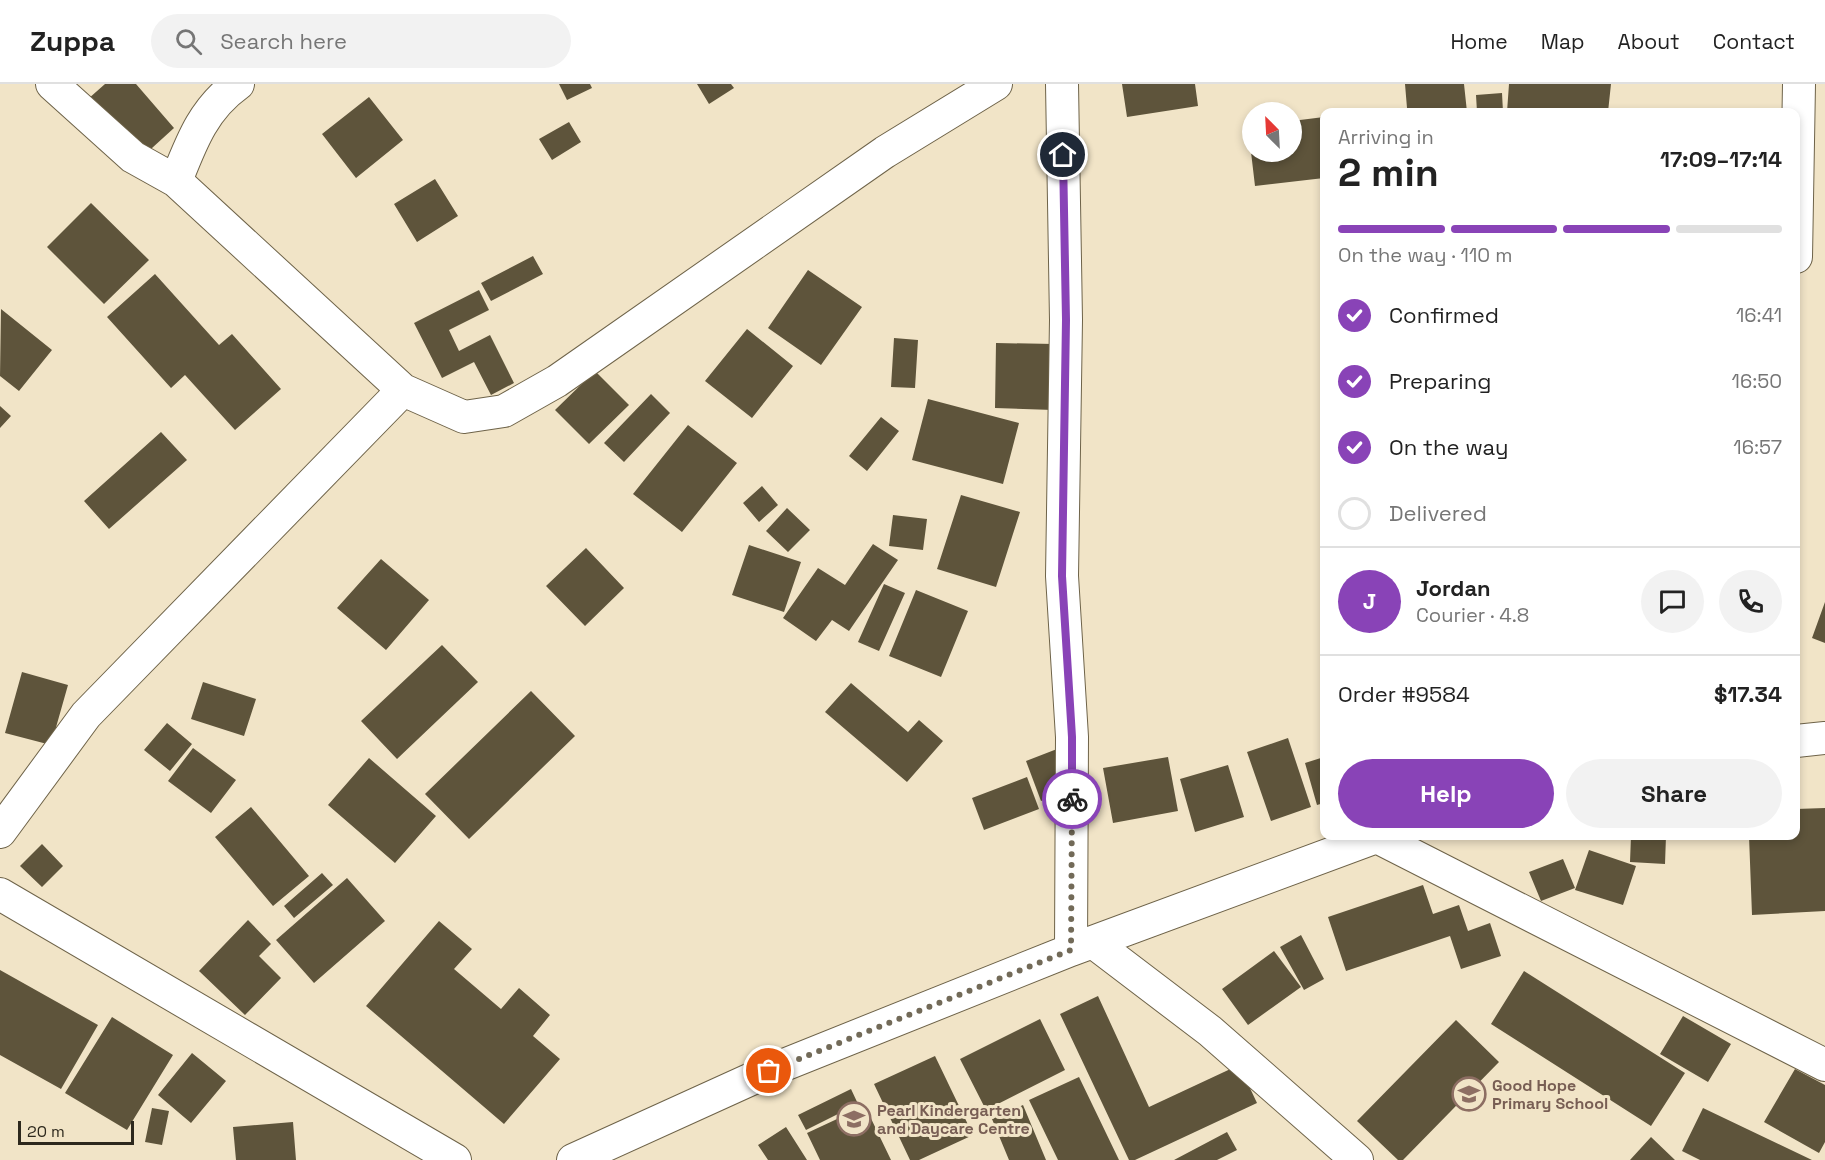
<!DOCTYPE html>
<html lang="en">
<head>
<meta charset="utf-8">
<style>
	:root { --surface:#fff; --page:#f2f2f2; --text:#222; --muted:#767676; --line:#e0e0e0; --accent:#8943b7 }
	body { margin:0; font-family:"Space Grotesk",sans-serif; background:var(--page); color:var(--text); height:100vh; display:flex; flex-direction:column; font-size:22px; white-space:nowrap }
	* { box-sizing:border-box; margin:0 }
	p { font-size:20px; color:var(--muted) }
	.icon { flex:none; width:33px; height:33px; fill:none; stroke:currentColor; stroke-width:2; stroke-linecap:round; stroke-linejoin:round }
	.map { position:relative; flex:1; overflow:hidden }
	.details { position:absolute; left:1320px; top:24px; width:480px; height:732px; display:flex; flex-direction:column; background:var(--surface); border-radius:12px; box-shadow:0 3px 9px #0003 }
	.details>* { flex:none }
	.needle { width:39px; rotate:336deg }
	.buttons { position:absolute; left:1242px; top:18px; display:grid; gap:12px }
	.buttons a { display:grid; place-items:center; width:60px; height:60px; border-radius:50%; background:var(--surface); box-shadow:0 3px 9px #0003; font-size:30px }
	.scale { position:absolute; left:18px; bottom:15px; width:116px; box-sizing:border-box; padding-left:6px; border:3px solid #2d281d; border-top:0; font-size:16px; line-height:21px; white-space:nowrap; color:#2d281d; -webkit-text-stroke:4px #f1e4c7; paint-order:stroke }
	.pin { position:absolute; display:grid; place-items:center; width:51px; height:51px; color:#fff; margin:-26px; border:3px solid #fff; border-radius:50%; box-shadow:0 2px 6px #0007 }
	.courier { position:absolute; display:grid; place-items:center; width:60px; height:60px; margin:-30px; border:4px solid #8943b7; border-radius:50%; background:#fff; color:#222; box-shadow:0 2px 8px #0007 }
	.overview em { font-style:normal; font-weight:700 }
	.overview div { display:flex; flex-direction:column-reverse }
	.overview { display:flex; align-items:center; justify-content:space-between; height:102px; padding:0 18px }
	h1 { font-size:39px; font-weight:700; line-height:45px }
	.bar { display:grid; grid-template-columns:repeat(4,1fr); gap:9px 6px; align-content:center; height:72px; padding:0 18px }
	.bar i { height:8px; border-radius:4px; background:var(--line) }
	.bar .selected { background:var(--accent) }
	.bar p { grid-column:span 4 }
	.line { display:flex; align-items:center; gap:15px; padding:0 18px; border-top:2px solid var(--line) }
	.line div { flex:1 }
	.round { display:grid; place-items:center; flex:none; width:63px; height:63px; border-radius:32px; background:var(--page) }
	ol { padding:0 18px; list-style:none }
	li { display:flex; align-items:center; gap:18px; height:66px }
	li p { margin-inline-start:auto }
	li .icon { padding:6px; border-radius:50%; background:var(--accent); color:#fff; stroke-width:4 }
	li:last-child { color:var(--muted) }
	li i { width:33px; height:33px; border:3px solid var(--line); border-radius:50% }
	.button { display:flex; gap:12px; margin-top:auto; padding:12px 18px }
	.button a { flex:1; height:69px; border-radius:36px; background:var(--accent); color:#fff; font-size:24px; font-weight:700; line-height:69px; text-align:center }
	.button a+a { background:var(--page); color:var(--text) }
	header { display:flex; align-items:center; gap:36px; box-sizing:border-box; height:84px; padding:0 30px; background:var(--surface); border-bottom:2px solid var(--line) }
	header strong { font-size:28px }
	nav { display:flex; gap:33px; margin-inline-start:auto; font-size:21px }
	.search { width:420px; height:54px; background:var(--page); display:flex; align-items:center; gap:15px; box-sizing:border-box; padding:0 21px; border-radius:33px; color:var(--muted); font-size:22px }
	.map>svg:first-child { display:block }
	.building { fill:#5e543b }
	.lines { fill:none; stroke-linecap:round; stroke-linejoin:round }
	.street-casing { stroke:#6e6349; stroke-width:34 }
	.street { stroke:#fff; stroke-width:32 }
	.done { stroke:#726a58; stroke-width:6; stroke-dasharray:0 10.8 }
	.route { stroke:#8943b7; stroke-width:8 }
	.labels { text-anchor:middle; stroke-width:6; stroke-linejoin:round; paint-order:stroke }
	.education-label { font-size:16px; font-weight:bold; fill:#785e54; stroke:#f1e4c7; text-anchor:start }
</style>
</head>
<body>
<header>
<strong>Zuppa</strong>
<div class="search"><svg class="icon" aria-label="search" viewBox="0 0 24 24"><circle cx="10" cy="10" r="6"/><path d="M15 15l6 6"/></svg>Search here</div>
<nav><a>Home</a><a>Map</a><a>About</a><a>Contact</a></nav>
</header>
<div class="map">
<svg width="1825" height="1076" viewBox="0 0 1825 1076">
	<rect width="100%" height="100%" fill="#f1e4c7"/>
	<!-- building -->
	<path class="building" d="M 105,0 L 136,0 L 174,44 L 141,74 L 88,15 Z
		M 559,0 L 590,0 L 592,4 L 567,16 Z
		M 697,0 L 731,0 L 734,4 L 709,20 Z
		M 1122,0 L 1195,0 L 1198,22 L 1127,33 Z
		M 1405,0 L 1464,0 L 1467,28 L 1380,28 L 1407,24 Z
		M 1509,0 L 1611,0 L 1608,28 L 1507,28 Z
		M 1502,9 L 1503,28 L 1477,28 L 1476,11 Z
		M 369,13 L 403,56 L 356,94 L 322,50 Z
		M 1324,33 L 1324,94 L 1255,102 L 1251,68 L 1292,68 L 1292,37 Z
		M 569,38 L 581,58 L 552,76 L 539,55 Z
		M 1248,41 L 1252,41 L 1252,67 L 1251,67 Z
		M 435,95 L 458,132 L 417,158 L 394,120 Z
		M 91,119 L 149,176 L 104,220 L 47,163 Z
		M 533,172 L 543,190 L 491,217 L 481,199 Z
		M 808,186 L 862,223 L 821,281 L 768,244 Z
		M 155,190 L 219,261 L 232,250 L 281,305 L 235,346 L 185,291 L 171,304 L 107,233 Z
		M 479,206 L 489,226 L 449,246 L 459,267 L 490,251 L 514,299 L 491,311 L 474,278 L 442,294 L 414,239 Z
		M 1,225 L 52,266 L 19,307 L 0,292 Z
		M 747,245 L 793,282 L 752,334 L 705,297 Z
		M 894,254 L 918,256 L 915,304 L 891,303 Z
		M 996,259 L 1054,260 L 1053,326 L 995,324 Z
		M 595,287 L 629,321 L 589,360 L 555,326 Z
		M 651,310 L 670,329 L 624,378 L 604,359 Z
		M 928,315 L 1019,339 L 1003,400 L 912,376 Z
		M 0,322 L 11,332 L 0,344 Z
		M 881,333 L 899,347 L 867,387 L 849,372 Z
		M 688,341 L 737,379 L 682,448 L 633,410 Z
		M 161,348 L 187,376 L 109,445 L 84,417 Z
		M 762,402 L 778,421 L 759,438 L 743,419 Z
		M 961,411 L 1020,428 L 996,503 L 937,485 Z
		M 787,424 L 810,446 L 788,468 L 766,447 Z
		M 893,431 L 927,435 L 923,466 L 889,462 Z
		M 873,460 L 898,476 L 849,547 L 832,536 L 816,557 L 783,534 L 818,484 L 845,501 Z
		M 749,461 L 801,478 L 784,528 L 732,511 Z
		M 586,464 L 624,504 L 585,542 L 546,502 Z
		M 381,475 L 429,516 L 386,566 L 337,524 Z
		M 884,500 L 905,509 L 879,567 L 858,558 Z
		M 916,506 L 968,527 L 941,593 L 889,572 Z
		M 1825,518 L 1825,559 L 1812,554 Z
		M 442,561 L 478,598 L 397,675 L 361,637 Z
		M 22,588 L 68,601 L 51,661 L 5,649 Z
		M 203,598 L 256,615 L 244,652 L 191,635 Z
		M 851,599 L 908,648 L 919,636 L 943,657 L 907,698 L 825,628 Z
		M 531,607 L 575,652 L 469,755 L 425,710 Z
		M 167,639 L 192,660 L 170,687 L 144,666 Z
		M 1288,654 L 1311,723 L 1271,737 L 1247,668 Z
		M 193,664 L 236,696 L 211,729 L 168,697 Z
		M 1057,665 L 1072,705 L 1041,717 L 1026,677 Z
		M 1168,673 L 1178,727 L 1113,739 L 1103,684 Z
		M 1324,673 L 1324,719 L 1317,721 L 1305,679 Z
		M 369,674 L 436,732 L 395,779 L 328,721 Z
		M 1228,681 L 1244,733 L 1195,748 L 1180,695 Z
		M 1027,693 L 1039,725 L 984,746 L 972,714 Z
		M 251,723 L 309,792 L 273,822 L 215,753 Z
		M 1825,724 L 1825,827 L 1752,831 L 1749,752 L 1796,752 L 1796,725 Z
		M 1631,752 L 1666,752 L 1665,780 L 1630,778 Z
		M 42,760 L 63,782 L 42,803 L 20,782 Z
		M 1589,766 L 1636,782 L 1623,821 L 1575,806 Z
		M 1563,775 L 1575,804 L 1541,817 L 1529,788 Z
		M 322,789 L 333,801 L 294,834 L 284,822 Z
		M 347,794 L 385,837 L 314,899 L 276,856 Z
		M 1423,801 L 1433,830 L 1459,821 L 1468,847 L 1490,839 L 1501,872 L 1461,885 L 1450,852 L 1346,887 L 1328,833 Z
		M 248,836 L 271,860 L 259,872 L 281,894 L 245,931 L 199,887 Z
		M 439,837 L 472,865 L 454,885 L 501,925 L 519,904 L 550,931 L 533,952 L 560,975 L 504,1040 L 366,922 Z
		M 1301,851 L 1324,895 L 1304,906 L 1280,863 Z
		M 1274,867 L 1301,903 L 1248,941 L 1222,905 Z
		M 0,886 L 98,941 L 61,1005 L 0,971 Z
		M 1524,887 L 1685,989 L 1651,1042 L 1491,940 Z
		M 1098,912 L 1149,1023 L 1239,981 L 1257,1019 L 1135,1076 L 1129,1076 L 1060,930 Z
		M 1683,932 L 1731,960 L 1708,998 L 1660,970 Z
		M 112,933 L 173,971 L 127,1046 L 65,1009 Z
		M 1040,935 L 1065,986 L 986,1026 L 960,975 Z
		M 1456,936 L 1499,978 L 1403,1076 L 1398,1076 L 1357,1037 Z
		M 192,969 L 226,997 L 191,1039 L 158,1011 Z
		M 935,972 L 973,1051 L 919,1076 L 910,1076 L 874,1000 Z
		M 1795,985 L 1825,1001 L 1825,1058 L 1819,1069 L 1764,1038 Z
		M 1079,993 L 1119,1076 L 1058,1076 L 1029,1016 Z
		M 851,1005 L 858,1020 L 806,1046 L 798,1031 Z
		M 1023,1021 L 1046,1076 L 1009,1076 L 992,1035 Z
		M 865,1022 L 891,1076 L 820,1076 L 807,1049 Z
		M 152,1024 L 169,1027 L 162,1061 L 145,1058 Z
		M 1703,1024 L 1812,1076 L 1700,1076 L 1682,1067 Z
		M 293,1038 L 296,1076 L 236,1076 L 233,1043 Z
		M 786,1043 L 807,1076 L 768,1076 L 758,1061 Z
		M 1227,1048 L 1237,1066 L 1217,1076 L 1174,1076 Z
		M 1651,1053 L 1675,1076 L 1630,1076 Z"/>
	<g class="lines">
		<!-- street casing -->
		<g class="street-casing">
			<path id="street" d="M 52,0 L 133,73 L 176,97
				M 238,0 C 203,25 191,59 176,97 L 403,306
				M 1062,0 L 1066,236 L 1062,492 L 1072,653 L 1071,866
				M 1796,173 L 1799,0
				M 1796,657 L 1825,654
				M 0,748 L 86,631 L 403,306 L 464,333 L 504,327 L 557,297 L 885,68 L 996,0
				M 1375,752 L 1825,981
				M 0,810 L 455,1076
				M 1093,858 L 1210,947 L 1357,1076
				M 573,1076 L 769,987 L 1071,866 L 1379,752"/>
		</g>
		<!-- street -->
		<use href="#street" class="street"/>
	</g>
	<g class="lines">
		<!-- done -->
		<path class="done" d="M 769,987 L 1071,866 L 1072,715"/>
		<!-- route -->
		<path class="route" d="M 1063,71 L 1066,236 L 1062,492 L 1072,653 L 1072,715"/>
	</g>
	<!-- icons -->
	<defs>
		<g id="school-ring" transform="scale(1.725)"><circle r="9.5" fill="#f1e4c7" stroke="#8d6e63" stroke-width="1.5"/><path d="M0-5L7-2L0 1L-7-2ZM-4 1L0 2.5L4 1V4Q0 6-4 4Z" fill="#8d6e63"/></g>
	</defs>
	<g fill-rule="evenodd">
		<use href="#school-ring" x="1469" y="1010"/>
		<use href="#school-ring" x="854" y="1035"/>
	</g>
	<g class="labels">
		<!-- education labels -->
		<g class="education-label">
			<text x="1492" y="1007">Good Hope<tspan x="1492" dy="18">Primary School</tspan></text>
			<text x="877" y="1032">Pearl Kindergarten<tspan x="877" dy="18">and Daycare Centre</tspan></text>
		</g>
	</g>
</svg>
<div class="buttons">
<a><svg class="needle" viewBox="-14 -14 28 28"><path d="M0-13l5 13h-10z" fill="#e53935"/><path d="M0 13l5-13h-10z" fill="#767676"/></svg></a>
</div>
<div class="scale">20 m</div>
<div class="pin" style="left:769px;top:987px;background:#ea580c"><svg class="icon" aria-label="bag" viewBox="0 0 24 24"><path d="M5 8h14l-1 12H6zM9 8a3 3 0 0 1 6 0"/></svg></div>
<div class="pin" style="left:1063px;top:71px;background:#1f2937"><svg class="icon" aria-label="home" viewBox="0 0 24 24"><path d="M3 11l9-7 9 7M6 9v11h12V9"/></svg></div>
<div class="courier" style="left:1072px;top:715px"><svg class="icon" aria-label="bike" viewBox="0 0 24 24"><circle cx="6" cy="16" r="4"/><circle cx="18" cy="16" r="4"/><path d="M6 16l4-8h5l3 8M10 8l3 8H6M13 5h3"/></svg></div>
<section class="details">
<div class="overview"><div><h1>2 min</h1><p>Arriving in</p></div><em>17:09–17:14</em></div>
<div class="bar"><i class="selected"></i><i class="selected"></i><i class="selected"></i><i></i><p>On the way · 110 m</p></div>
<ol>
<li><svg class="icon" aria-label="check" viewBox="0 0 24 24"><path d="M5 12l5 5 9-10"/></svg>Confirmed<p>16:41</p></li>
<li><svg class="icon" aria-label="check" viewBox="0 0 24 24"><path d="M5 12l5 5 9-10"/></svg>Preparing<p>16:50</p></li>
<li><svg class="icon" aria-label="check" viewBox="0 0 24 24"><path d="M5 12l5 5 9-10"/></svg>On the way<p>16:57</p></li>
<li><i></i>Delivered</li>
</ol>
<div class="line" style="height:108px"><b class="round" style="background:var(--accent);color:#fff">J</b><div><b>Jordan</b><p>Courier · 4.8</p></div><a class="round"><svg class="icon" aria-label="chat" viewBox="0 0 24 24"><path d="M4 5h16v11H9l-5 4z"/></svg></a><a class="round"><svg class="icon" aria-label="phone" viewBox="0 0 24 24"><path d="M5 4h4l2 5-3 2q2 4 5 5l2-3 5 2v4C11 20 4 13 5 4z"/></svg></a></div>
<div class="line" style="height:78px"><div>Order #9584</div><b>$17.34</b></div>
<div class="button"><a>Help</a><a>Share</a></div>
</section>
</div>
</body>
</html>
